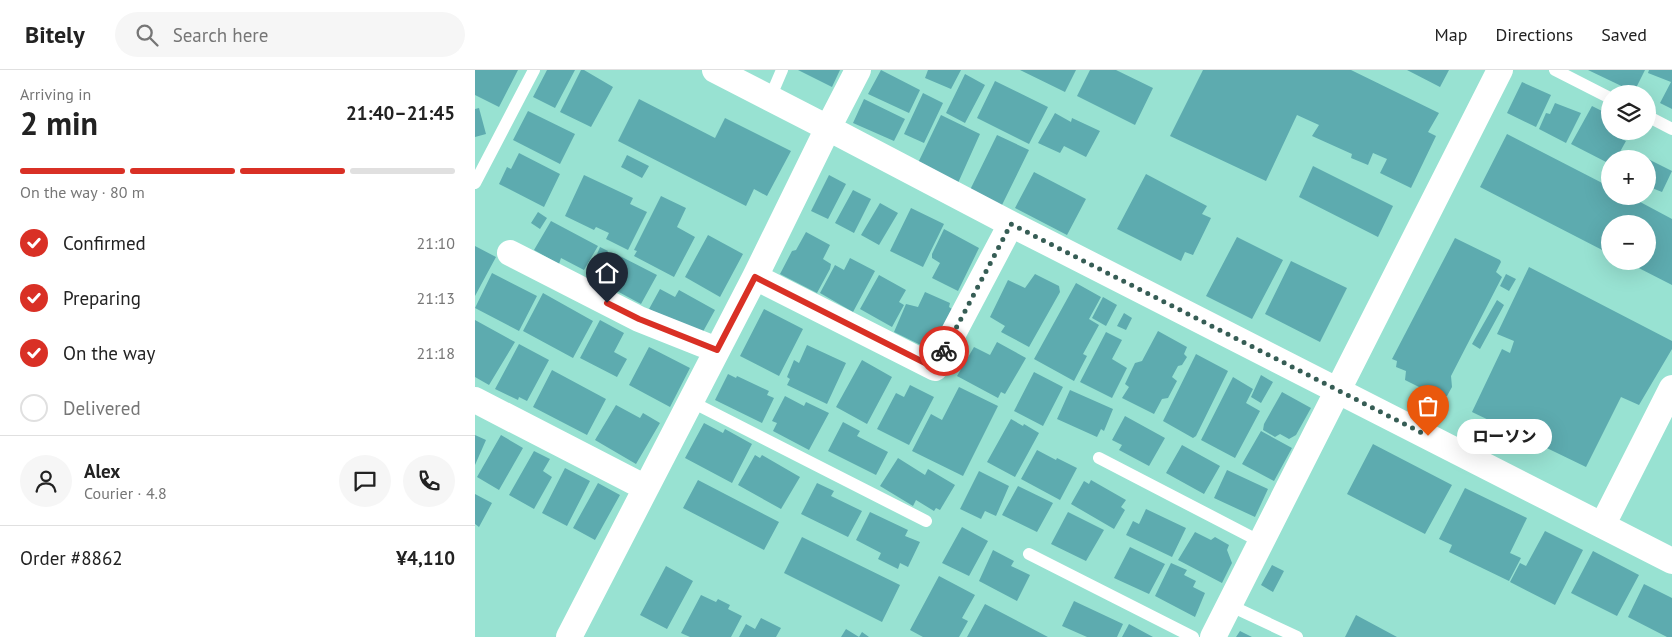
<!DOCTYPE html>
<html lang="en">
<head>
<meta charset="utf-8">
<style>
	:root { --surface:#fff; --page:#f6f6f6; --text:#222; --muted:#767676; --line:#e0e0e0; --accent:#d93025 }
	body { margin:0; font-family:"PT Sans","Noto Sans JP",sans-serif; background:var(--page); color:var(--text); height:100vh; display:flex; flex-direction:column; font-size:19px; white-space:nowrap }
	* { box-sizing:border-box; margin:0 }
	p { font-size:16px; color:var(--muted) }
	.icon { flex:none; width:28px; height:28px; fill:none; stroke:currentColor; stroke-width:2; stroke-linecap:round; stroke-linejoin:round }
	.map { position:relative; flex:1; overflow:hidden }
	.details { display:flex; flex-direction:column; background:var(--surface); width:475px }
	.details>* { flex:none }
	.controls { position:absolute; left:1126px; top:15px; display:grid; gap:10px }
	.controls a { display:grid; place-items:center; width:55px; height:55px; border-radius:50%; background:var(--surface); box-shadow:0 5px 20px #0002; font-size:25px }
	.pin { position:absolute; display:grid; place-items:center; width:42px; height:42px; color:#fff; margin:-51px -21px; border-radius:50% 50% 50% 0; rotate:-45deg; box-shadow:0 0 5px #0007 }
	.pin .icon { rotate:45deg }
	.courier { position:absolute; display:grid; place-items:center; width:50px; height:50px; margin:-25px; border:4px solid #d93025; border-radius:50%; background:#fff; color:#222; box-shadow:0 1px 6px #0007 }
	.bubble { position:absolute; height:35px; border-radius:18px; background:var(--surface); box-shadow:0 5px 20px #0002; font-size:16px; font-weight:800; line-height:35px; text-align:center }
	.overview em { font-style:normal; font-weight:800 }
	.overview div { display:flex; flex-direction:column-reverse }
	.overview { display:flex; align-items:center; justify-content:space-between; height:85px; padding:0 20px }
	h1 { font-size:32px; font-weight:800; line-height:38px }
	.bar { display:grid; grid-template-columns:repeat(4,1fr); gap:8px 5px; align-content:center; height:60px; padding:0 20px }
	.bar i { height:6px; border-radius:4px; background:var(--line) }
	.bar .selected { background:var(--accent) }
	.bar p { grid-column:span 4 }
	.line { display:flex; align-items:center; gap:12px; padding:0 20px; border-top:1px solid var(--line) }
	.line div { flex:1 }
	.round { display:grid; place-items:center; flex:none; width:52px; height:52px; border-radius:26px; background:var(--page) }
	ol { padding:0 20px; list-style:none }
	li { display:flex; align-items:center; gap:15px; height:55px }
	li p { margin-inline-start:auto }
	li .icon { padding:5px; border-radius:50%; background:var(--accent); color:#fff; stroke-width:4 }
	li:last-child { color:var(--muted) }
	li i { width:28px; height:28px; border:2px solid var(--line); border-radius:50% }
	header { display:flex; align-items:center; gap:30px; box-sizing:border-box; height:70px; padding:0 25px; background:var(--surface); border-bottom:1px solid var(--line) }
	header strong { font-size:24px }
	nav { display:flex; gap:28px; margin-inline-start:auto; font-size:18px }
	.search { width:350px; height:45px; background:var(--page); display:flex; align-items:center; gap:12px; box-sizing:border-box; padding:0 18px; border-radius:28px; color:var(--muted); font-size:19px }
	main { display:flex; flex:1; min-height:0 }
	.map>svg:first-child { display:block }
	.building { fill:#5dabaf }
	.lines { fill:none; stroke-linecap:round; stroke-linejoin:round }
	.service { stroke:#fff; stroke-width:12 }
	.minor { stroke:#fff; stroke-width:26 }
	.done { stroke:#365d55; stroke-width:5; stroke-dasharray:0 9 }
	.route { stroke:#d93025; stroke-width:6 }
</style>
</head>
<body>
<header>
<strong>Bitely</strong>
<div class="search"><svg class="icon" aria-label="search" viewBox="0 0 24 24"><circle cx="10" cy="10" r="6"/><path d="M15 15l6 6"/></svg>Search here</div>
<nav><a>Map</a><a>Directions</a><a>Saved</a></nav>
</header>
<main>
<section class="details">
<div class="overview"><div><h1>2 min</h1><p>Arriving in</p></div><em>21:40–21:45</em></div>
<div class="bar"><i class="selected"></i><i class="selected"></i><i class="selected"></i><i></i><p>On the way · 80 m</p></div>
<ol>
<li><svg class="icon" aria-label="check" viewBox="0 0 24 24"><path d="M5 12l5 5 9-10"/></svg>Confirmed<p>21:10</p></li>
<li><svg class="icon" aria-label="check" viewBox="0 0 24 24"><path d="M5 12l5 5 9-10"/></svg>Preparing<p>21:13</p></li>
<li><svg class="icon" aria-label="check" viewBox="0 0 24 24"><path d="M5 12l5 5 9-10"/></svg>On the way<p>21:18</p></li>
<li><i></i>Delivered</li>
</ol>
<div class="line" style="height:90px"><a class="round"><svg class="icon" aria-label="person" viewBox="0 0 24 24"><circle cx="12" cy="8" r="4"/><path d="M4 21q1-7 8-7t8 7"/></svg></a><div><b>Alex</b><p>Courier · 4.8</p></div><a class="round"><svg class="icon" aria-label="chat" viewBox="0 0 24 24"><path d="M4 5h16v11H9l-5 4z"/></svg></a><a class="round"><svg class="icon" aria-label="phone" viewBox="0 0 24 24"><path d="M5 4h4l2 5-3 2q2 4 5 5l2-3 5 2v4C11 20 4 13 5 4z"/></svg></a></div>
<div class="line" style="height:65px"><div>Order #8862</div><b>¥4,110</b></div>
</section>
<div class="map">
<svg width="1197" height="567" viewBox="0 0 1197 567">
	<rect width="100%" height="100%" fill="#98e2d2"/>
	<!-- building -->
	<path class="building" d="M 0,0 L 43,0 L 24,37 L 0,25 Z
		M 72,0 L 100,0 L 80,38 L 58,27 Z
		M 106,0 L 109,0 L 138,17 L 116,57 L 85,42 Z
		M 323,0 L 365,0 L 357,17 Z
		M 406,0 L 445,20 L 434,43 L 393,24 Z
		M 453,0 L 486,0 L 476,19 L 450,8 Z
		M 545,0 L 601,0 L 590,22 Z
		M 615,0 L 641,0 L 678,18 L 660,55 L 602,26 Z
		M 728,0 L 876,0 L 964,43 L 953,62 L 961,66 L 936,118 L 905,103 L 912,89 L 898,83 L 893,95 L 876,88 L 877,84 L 837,66 L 844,55 L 822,45 L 791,111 L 695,66 Z
		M 932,0 L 974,0 L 965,17 Z
		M 1113,0 L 1170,0 L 1159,22 Z
		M 1174,0 L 1197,0 L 1197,39 L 1185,33 L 1196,12 L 1173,3 Z
		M 490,4 L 510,15 L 490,53 L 471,43 Z
		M 520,11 L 573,37 L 554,74 L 502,48 Z
		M 1047,12 L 1076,25 L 1061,57 L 1032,43 Z
		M 448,23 L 468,33 L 449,73 L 429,64 Z
		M 164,29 L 240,68 L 250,48 L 316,81 L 292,126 L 279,119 L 271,136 L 143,71 Z
		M 389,29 L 430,49 L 419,71 L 378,53 Z
		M 1080,33 L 1106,43 L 1091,73 L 1064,59 L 1071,43 L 1075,44 Z
		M 1117,36 L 1135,45 L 1135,61 L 1140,61 L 1138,65 L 1151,71 L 1141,89 L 1135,89 L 1135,94 L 1096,74 Z
		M 4,38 L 11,64 L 0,67 L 0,39 Z
		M 53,41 L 100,64 L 85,94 L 38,70 Z
		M 580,43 L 596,52 L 597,48 L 625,61 L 611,87 L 589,76 L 585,83 L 563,73 Z
		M 466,45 L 505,64 L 483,113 L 442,95 Z
		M 1032,64 L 1135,117 L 1135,126 L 1154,126 L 1197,149 L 1197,215 L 1150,191 L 1172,191 L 1172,154 L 1135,154 L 1135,184 L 1005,117 Z
		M 522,65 L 554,80 L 526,137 L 494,122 Z
		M 1157,81 L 1197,101 L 1187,122 L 1172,116 L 1172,89 L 1153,89 Z
		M 44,83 L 85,104 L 69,137 L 24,114 L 32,97 L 36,99 Z
		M 152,85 L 174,96 L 167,108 L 146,97 Z
		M 838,96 L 918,136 L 903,167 L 824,127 Z
		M 559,102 L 611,129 L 592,165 L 540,138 Z
		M 671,104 L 732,136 L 727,144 L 736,148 L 718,185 L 710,182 L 706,191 L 642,159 Z
		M 109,105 L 158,128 L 155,134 L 172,142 L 153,180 L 131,169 L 134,163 L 121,157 L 119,160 L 90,146 Z
		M 354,105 L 371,114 L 353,149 L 336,141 Z
		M 378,120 L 396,129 L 379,163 L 360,153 Z
		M 186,126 L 211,138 L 202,157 L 220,167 L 199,207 L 159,186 L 162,181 L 159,180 Z
		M 405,133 L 423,143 L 404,175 L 386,165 Z
		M 436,138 L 469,154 L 448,197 L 415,181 Z
		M 63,142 L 72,148 L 65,159 L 56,153 Z
		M 76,151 L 123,176 L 109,200 L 86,188 L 84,194 L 59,180 Z
		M 469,159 L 504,178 L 483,221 L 457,208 L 465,193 L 457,188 L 457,184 Z
		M 331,162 L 355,175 L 348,189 L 356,194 L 355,199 L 342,223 L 305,204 L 317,181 L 321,180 Z
		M 233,165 L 268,184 L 245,227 L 210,207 Z
		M 762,167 L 808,190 L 777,249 L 731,226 Z
		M 980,168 L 1025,190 L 1026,192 L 1021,202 L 1027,207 L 976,306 L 977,317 L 972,326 L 964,327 L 930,310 L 931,301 L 921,297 L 922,291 L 917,289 Z
		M 0,176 L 21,187 L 0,226 Z
		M 125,177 L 133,181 L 129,188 L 122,184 Z
		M 141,184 L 182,205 L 166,234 L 127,213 Z
		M 375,188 L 400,201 L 378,242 L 345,223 L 360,195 L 369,200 Z
		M 816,191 L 872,218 L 845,272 L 790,244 Z
		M 1054,197 L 1197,271 L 1197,279 L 1164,335 L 1146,327 L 1111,397 L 997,342 L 1027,279 L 1035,283 L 1039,271 L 1022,264 Z
		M 17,203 L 62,226 L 44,261 L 0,238 Z
		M 560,204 L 584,216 L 585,222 L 554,277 L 526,262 L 530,256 L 515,247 L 533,210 L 550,218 Z
		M 1031,204 L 1041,209 L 1034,221 L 1025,216 Z
		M 404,205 L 431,220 L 424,232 L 429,235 L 417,257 L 385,239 Z
		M 601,213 L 626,227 L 614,249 L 624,255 L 608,284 L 612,286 L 599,311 L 559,289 Z
		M 185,219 L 200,227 L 204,220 L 240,240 L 225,267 L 174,239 Z
		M 450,222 L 475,233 L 474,237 L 480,241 L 456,280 L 419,262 L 431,234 L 443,237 Z
		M 68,223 L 118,251 L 98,288 L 48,261 Z
		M 628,227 L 642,235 L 631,256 L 617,248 Z
		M 1022,230 L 1029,235 L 1005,279 L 997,274 Z
		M 289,239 L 328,259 L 304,306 L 265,286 Z
		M 649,243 L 657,248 L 651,260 L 642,256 Z
		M 0,250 L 40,272 L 14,315 L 0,307 Z
		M 125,250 L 149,263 L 139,282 L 152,289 L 142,307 L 105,288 Z
		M 683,261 L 712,277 L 709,284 L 712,287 L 707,295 L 703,296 L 697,307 L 702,311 L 693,328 L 687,329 L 679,344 L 647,328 L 654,317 L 650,314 L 660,293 L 667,291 Z
		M 631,262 L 647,270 L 637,289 L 652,298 L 637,328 L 605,312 Z
		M 522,272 L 551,288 L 530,324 L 526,322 L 523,328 L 482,306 L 499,277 L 515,285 Z
		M 44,274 L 74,290 L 52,331 L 44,327 L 43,330 L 20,319 Z
		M 332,275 L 371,293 L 352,334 L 312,315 L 315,309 L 312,307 L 319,290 L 324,293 Z
		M 174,277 L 215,298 L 195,337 L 154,315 Z
		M 721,284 L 753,301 L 721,366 L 718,368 L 688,351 Z
		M 387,290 L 417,307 L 392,354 L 361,337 Z
		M 77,300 L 131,329 L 112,365 L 58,337 Z
		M 559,302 L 588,317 L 568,356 L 539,341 Z
		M 253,304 L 261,308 L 262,306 L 294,321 L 292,325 L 299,328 L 287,353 L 240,330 Z
		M 786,305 L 798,312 L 786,333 L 776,327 Z
		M 758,307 L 778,319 L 771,333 L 785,341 L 760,388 L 726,370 Z
		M 435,315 L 459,327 L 434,375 L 402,359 L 421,323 L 429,327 Z
		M 484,317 L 523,336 L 488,406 L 437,381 L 456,344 L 467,350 Z
		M 595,320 L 638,339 L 629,361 L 626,359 L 622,367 L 582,349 Z
		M 807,322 L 836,338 L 821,365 L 814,369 L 805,364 L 800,367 L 788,360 L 789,354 Z
		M 310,326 L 329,336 L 331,332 L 354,343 L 334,380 L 298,361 L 302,353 L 297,351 Z
		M 141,335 L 165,348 L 168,343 L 185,353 L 161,394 L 120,370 Z
		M 650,346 L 690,368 L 674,396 L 644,380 L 647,375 L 637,370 Z
		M 536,349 L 548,356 L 549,354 L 564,363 L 540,407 L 512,392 Z
		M 368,352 L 385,361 L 382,366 L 413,382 L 401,405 L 353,381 Z
		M 229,353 L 248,363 L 250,359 L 277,374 L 257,413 L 210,388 Z
		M 786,361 L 817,378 L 799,411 L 767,394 Z
		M 0,365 L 11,370 L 0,395 Z
		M 26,365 L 48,378 L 24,420 L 2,407 Z
		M 898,374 L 977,415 L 950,464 L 872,424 Z
		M 707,375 L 745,396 L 729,424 L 691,403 Z
		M 562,380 L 581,390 L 582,388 L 602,398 L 585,430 L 546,409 Z
		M 59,381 L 75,389 L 68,401 L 77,407 L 59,439 L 34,425 Z
		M 280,385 L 285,388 L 287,385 L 325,407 L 306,439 L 263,415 Z
		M 423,388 L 450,405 L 453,399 L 480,415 L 465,440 L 461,438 L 459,441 L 441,430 L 438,436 L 405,416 Z
		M 90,398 L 115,411 L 92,456 L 67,443 Z
		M 752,400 L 793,419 L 780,447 L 739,428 Z
		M 504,401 L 534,416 L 521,446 L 510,441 L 506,449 L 485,439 Z
		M 223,410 L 304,452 L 289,480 L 208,438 Z
		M 616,410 L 651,430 L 646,437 L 650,440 L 639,459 L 596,434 L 609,411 L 614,414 Z
		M 123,413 L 145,425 L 120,470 L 98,458 Z
		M 342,413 L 359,421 L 356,426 L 387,441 L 373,467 L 326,444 Z
		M 543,416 L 578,433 L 562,462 L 527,445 Z
		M 990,418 L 1052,448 L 1035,483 L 1046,488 L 1034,511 L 974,482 L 977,475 L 964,469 Z
		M 0,424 L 17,433 L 4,457 L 0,454 Z
		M 671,439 L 711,458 L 697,487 L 651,465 L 658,451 L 664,454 Z
		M 395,442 L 433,460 L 430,466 L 445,472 L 433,497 L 425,493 L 423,499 L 403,489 L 406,483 L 381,470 Z
		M 593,442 L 629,460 L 611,491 L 576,474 Z
		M 487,457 L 513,471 L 494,506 L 467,493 Z
		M 1070,461 L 1108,480 L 1080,535 L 1035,512 L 1045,493 L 1051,496 Z
		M 720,462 L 736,470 L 740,467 L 754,475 L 752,480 L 757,493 L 747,513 L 703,490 Z
		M 327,467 L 425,515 L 407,552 L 309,503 Z
		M 655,477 L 690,494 L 674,524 L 639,508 Z
		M 518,480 L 539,491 L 536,496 L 555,505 L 542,531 L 504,511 Z
		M 1118,481 L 1164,505 L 1142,546 L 1096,523 Z
		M 696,493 L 712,500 L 709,505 L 721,511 L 718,517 L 730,523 L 720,547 L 680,526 Z
		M 797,495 L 809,501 L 798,522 L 786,515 Z
		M 191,496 L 218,511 L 192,559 L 165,545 Z
		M 464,506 L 500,525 L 487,548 L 493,551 L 484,567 L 448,567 L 435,560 Z
		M 1169,514 L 1197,528 L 1197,567 L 1192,567 L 1153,547 Z
		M 226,525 L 241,532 L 243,529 L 255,535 L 253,539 L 267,546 L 256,567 L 215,567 L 206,563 Z
		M 599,531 L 648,554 L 642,567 L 612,567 L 587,556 Z
		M 510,534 L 573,567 L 492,567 Z
		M 881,545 L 922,567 L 870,567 Z
		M 286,548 L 306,558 L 301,567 L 264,567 L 271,554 L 280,559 Z
		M 654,554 L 678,567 L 647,567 Z
		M 371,559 L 384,567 L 387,562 L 394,567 L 366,567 Z
		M 765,561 L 777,567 L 761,567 Z"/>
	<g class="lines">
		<!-- service -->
		<path class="service" d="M 1080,0 L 1135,28
			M 295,28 L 307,0
			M 1172,46 L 1197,59
			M 0,113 L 59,0
			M 215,331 L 451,451
			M 624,388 L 786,472
			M 554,484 L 718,567
			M 754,535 L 822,567"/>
		<!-- minor -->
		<path class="minor" d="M 240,0 L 353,58 L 536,154 L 1197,491
			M 35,183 L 164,249 L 242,280
			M 280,207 L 460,298 L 536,154
			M 0,330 L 171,418
			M 1128,454 L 1197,318
			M 94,567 L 280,207 L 353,58 L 383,0
			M 738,567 L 1025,0"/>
	</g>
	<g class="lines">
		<!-- done -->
		<path class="done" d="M 469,281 L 536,154 L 953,366"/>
		<!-- route -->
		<path class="route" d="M 132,233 L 164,249 L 242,280 L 280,207 L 460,298 L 469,281"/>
	</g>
</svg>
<div class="controls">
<a><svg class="icon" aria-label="layers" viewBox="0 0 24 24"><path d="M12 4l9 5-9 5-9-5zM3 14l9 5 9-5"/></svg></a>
<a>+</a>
<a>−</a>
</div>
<div class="pin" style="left:953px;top:366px;background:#ea580c"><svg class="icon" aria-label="bag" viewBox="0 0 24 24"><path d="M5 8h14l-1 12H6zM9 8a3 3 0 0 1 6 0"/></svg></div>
<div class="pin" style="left:132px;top:233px;background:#1f2937"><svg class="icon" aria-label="home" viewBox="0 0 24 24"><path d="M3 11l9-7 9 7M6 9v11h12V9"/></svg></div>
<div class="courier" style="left:469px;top:281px"><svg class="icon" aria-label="bike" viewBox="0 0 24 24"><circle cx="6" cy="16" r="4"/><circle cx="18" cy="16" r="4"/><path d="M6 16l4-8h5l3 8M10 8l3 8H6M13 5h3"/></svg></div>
<div class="bubble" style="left:982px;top:349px;width:95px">ローソン</div>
</div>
</main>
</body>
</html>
